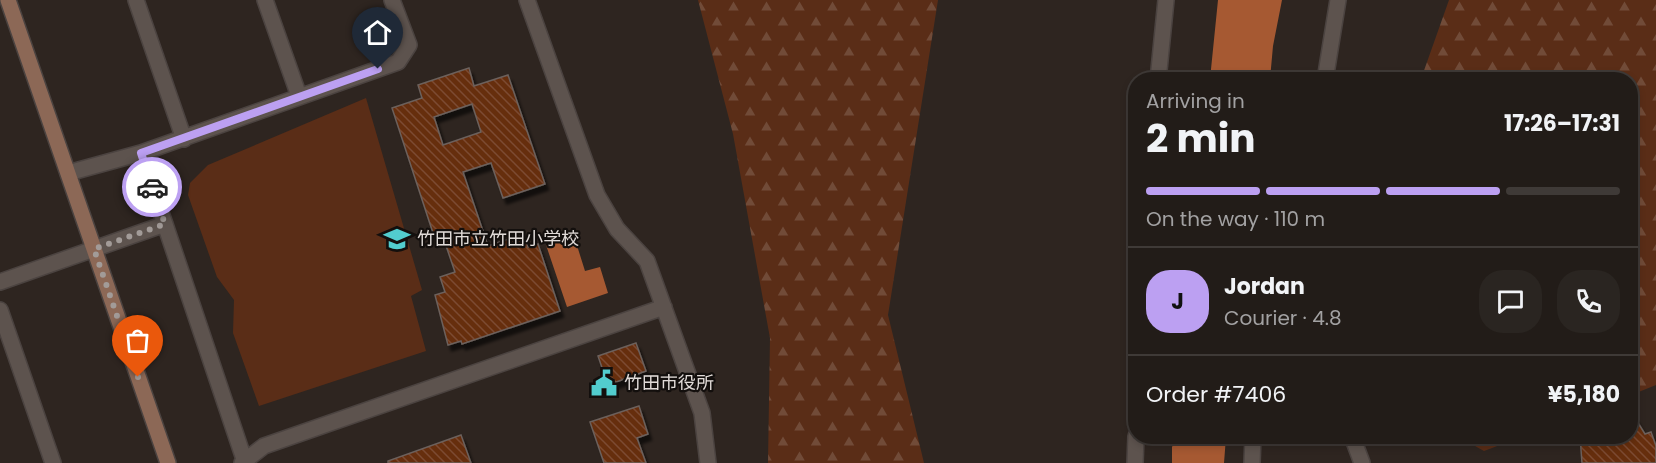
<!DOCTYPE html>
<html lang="en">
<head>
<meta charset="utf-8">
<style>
	:root { --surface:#221c18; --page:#2a2521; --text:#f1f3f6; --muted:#a2a1a2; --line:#3f3a37; --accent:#bca0f2 }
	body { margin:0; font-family:Poppins,"Noto Sans JP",sans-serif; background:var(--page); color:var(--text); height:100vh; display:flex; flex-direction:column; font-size:22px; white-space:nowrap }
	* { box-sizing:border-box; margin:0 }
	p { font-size:20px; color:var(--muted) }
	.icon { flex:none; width:33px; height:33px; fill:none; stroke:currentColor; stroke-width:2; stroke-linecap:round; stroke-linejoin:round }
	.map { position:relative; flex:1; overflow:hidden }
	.details { position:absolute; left:1128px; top:72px; width:510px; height:372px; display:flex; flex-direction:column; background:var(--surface); border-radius:24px; box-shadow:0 3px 9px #0003,0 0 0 2px var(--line) }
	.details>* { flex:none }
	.pin { position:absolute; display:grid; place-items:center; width:51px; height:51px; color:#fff; margin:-62px -26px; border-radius:50% 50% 50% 0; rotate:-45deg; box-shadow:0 0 6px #0007 }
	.pin .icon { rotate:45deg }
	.courier { position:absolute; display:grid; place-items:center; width:60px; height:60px; margin:-30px; border:4px solid #bca0f2; border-radius:50%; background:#fff; color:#222; box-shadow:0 2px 8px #0007 }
	.summary em { font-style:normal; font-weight:700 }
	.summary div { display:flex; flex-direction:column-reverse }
	.summary { display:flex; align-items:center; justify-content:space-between; height:102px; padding:0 18px }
	h1 { font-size:39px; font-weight:700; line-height:45px }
	.bar { display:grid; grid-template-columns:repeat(4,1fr); gap:9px 6px; align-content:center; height:72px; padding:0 18px }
	.bar i { height:8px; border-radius:4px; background:var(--line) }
	.bar .selected { background:var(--accent) }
	.bar p { grid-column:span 4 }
	.line { display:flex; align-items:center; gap:15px; padding:0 18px; border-top:2px solid var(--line) }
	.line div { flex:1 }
	.round { display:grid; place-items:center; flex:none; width:63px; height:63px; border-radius:24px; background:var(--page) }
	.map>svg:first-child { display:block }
	.forest { fill:url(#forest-firs) }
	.pitch { fill:#5a2d17 }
	.water { fill:#a65932 }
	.building { fill:url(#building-back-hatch); stroke:#6c615c; stroke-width:1.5; fill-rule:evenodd; filter:url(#shadow) }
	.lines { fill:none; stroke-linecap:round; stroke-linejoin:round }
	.street-casing { stroke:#4b4340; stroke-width:18 }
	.secondary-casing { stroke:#4b4340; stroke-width:18 }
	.street { stroke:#5d534e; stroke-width:15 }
	.secondary { stroke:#8c6856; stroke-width:15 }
	.done { stroke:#a29b98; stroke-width:6; stroke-dasharray:0 10.8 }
	.route { stroke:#bca0f2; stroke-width:8 }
	.labels { text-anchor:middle; stroke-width:4.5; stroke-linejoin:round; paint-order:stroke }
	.poi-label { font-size:18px; fill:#e1dbd8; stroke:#130f0d; text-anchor:start }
</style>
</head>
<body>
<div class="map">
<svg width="1656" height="463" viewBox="0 0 1656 463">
	<defs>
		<pattern id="forest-firs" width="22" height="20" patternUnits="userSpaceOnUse" patternTransform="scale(1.5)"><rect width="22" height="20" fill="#5a2d17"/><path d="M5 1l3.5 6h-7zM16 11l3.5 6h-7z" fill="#714b38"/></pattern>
		<pattern id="building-back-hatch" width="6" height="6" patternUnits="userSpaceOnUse" patternTransform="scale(1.5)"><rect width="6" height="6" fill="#662d0e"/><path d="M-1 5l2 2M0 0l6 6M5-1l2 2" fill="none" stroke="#7c4b30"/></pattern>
		<filter id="shadow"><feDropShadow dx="3.5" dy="6" stdDeviation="1.5" flood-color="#0009"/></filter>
	</defs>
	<rect width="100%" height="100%" fill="#2e2520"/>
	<!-- forest -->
	<path class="forest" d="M 698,0 L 938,0 L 888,315 L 924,463 L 768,463 L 770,338 L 733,134 Z
		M 1449,0 L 1656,0 L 1656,385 L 1631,395 L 1630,80 L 1421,79 Z
		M 1459,437 L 1521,437 L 1484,451 Z"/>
	<!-- pitch -->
	<path class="pitch" d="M 366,98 L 422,290 L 411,296 L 426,351 L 259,406 L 233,333 L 234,300 L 217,277 L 188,195 L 190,183 L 208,165 Z"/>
	<!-- water -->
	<path class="water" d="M 1218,0 L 1282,0 L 1273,46 L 1270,79 L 1210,79 Z
		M 574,236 L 585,271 L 600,267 L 608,293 L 567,307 L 546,245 Z
		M 1177,436 L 1226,437 L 1224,463 L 1172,463 L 1172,447 Z"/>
	<!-- building -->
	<path class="building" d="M 469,68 L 474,86 L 508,75 L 545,184 L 503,198 L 491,163 L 463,172 L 488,246 L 523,234 L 528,247 L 538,244 L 560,311 L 462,344 L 461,341 L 448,345 L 435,295 L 445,292 L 440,277 L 455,272 L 442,234 L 434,236 L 392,108 L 422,98 L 418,85 ZM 472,104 L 481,132 L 443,145 L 434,117 Z
		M 636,343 L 646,371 L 608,385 L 598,356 Z
		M 639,406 L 648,434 L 637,438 L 646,463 L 604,463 L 590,422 Z
		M 1630,410 L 1645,434 L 1651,432 L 1656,446 L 1656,463 L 1582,463 L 1580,436 L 1630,436 Z
		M 461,435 L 471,463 L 388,463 L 388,461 Z"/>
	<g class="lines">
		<!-- street casing -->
		<g class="street-casing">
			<path id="street" d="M 136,0 L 184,139
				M 265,0 L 299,96
				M 527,0 L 597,195 L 617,229 L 647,261 L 702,413 L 708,463
				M 1158,80 L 1166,0
				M 1325,80 L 1338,0
				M 68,173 L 141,153
				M 0,282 L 165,224
				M 0,310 L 53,463
				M 1352,436 L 1362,463
				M 245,462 L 141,153 L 398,62 L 409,45 L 392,0
				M 242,463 L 264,446 L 664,307
				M 1135,463 L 1136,436
				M 1252,463 L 1253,436"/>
		</g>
		<!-- secondary casing -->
		<g class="secondary-casing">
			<path id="secondary" d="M 8,0 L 168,463"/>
		</g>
		<!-- street -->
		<use href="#street" class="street"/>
		<!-- secondary -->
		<use href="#secondary" class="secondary"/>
	</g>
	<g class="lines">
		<!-- done -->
		<path class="done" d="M 138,377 L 94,249 L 165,224 L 152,187"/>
		<!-- route -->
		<path class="route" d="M 152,187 L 141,153 L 378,69"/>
	</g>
	<!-- icons -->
	<defs>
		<g id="school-bare" transform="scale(2.07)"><path d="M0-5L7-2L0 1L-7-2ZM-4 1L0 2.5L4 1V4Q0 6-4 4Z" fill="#52cdce" stroke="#130f0d" stroke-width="2.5" paint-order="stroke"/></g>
		<g id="civic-bare" transform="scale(2.07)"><path d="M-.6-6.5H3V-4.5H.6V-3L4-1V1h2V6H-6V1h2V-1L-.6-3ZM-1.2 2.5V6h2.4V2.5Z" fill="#52cdce" stroke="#130f0d" stroke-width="2.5" paint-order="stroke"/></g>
	</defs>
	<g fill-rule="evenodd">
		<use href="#school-bare" x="397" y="239"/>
		<use href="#civic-bare" x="604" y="383"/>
	</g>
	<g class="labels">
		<!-- poi labels -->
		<g class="poi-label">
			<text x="417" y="245">竹田市立竹田小学校</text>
			<text x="624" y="389">竹田市役所</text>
		</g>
	</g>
</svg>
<div class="pin" style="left:138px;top:377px;background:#ea580c"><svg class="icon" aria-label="bag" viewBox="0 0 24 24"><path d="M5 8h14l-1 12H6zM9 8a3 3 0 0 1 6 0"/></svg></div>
<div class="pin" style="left:378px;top:69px;background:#1f2937"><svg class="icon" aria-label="home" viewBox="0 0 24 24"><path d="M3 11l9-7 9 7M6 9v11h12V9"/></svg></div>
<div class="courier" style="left:152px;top:187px"><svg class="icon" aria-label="car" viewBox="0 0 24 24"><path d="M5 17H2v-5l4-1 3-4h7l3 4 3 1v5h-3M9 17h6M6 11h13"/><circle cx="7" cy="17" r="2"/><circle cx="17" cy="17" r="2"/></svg></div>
<section class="details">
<div class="summary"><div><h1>2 min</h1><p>Arriving in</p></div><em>17:26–17:31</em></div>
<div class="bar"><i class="selected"></i><i class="selected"></i><i class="selected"></i><i></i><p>On the way · 110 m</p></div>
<div class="line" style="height:108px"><b class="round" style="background:var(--accent);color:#111">J</b><div><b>Jordan</b><p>Courier · 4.8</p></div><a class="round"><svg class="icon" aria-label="chat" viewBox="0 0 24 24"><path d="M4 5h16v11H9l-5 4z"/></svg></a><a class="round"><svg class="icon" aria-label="phone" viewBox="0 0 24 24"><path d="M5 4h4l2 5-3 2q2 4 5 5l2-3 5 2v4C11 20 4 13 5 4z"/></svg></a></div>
<div class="line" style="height:78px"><div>Order #7406</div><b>¥5,180</b></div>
</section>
</div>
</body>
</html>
